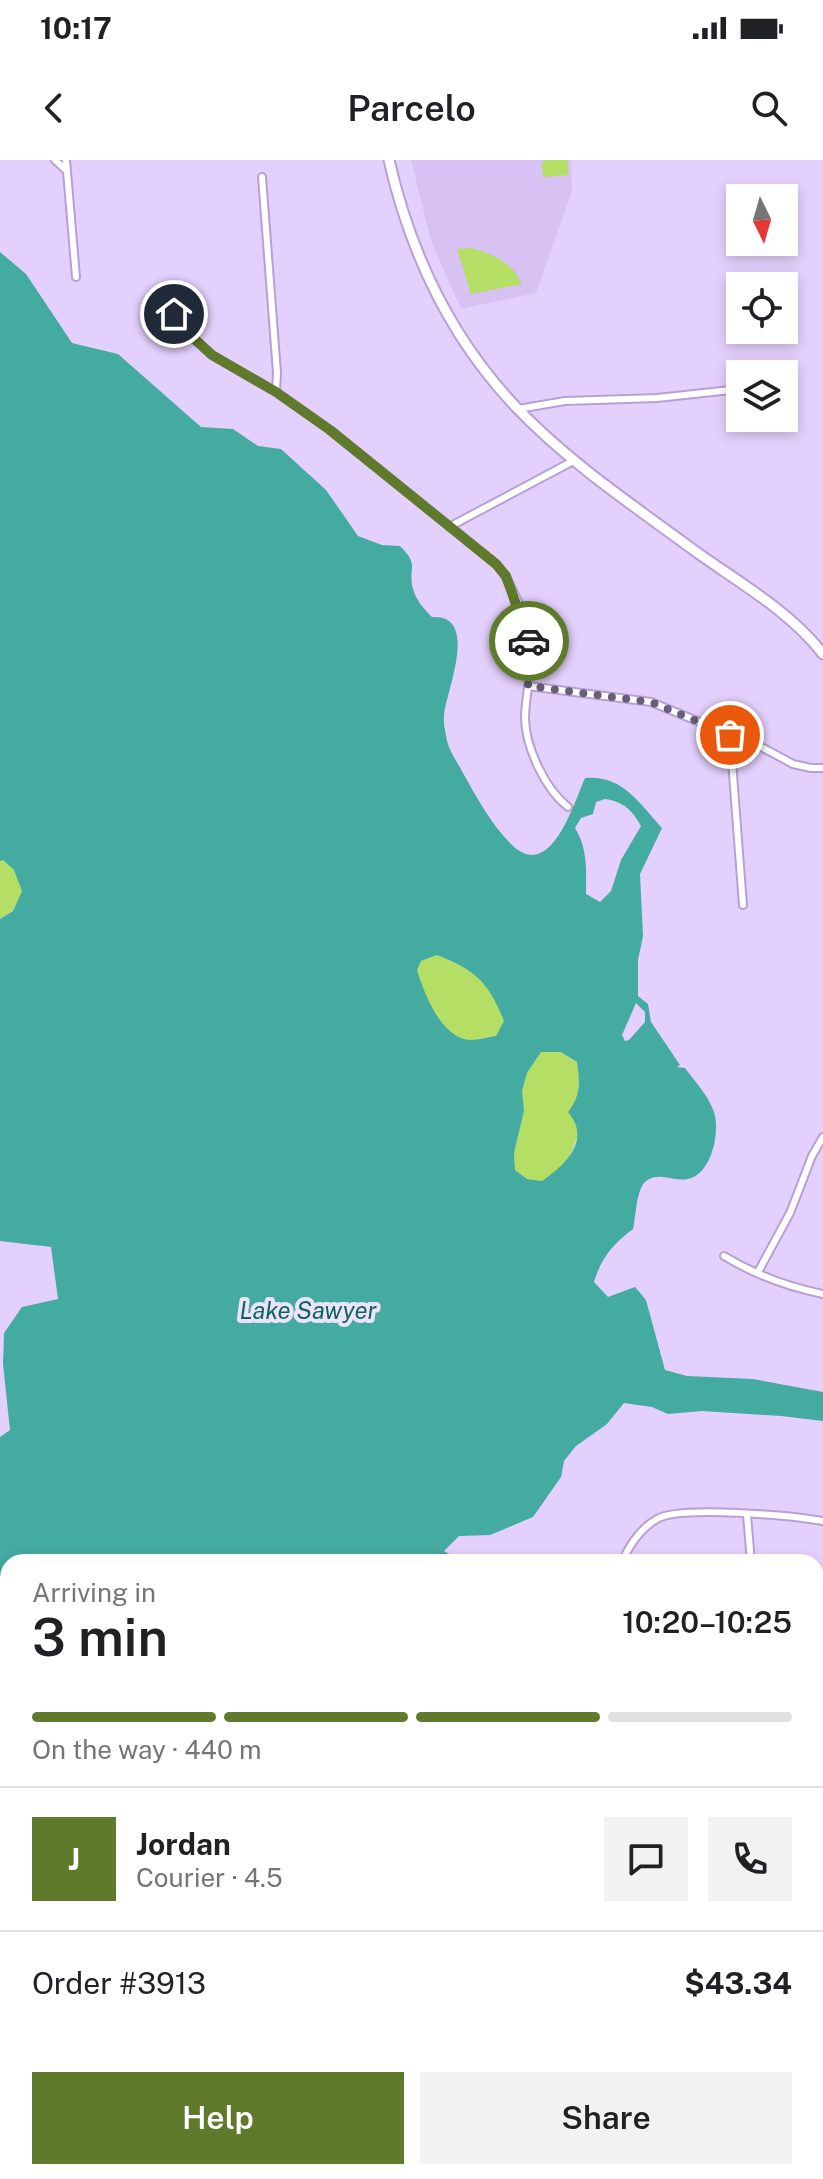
<!DOCTYPE html>
<html lang="en">
<head>
<meta charset="utf-8">
<style>
	:root { --surface:#fff; --page:#f2f2f2; --text:#202124; --muted:#757577; --line:#e0e0e0; --accent:#607a2c }
	body { margin:0; font-family:"Public Sans",sans-serif; background:var(--page); color:var(--text); height:100vh; display:flex; flex-direction:column; font-size:30px; white-space:nowrap }
	* { box-sizing:border-box; margin:0 }
	p { font-size:26px; color:var(--muted) }
	.icon { flex:none; width:44px; height:44px; fill:none; stroke:currentColor; stroke-width:2; stroke-linecap:round; stroke-linejoin:round }
	.map { position:relative; flex:1; overflow:hidden }
	.sheet { position:absolute; left:0px; top:1394px; width:824px; height:626px; display:flex; flex-direction:column; background:var(--surface); border-radius:24px 24px 0 0; box-shadow:0 4px 12px #0003 }
	.sheet>* { flex:none }
	.needle { width:52px; rotate:175deg }
	.buttons { position:absolute; left:726px; top:24px; display:grid; gap:16px }
	.buttons a { display:grid; place-items:center; width:72px; height:72px; border-radius:0px; background:var(--surface); box-shadow:0 4px 12px #0003; font-size:40px }
	.pin { position:absolute; display:grid; place-items:center; width:68px; height:68px; color:#fff; margin:-34px; border:4px solid #fff; border-radius:50%; box-shadow:0 2px 8px #0007 }
	.courier { position:absolute; display:grid; place-items:center; width:80px; height:80px; margin:-40px; border:6px solid #607a2c; border-radius:50%; background:#fff; color:#222; box-shadow:0 2px 10px #0007 }
	.headline em { font-style:normal; font-weight:600 }
	.headline div { display:flex; flex-direction:column-reverse }
	.headline { display:flex; align-items:center; justify-content:space-between; height:136px; padding:0 32px }
	h1 { font-size:52px; font-weight:600; line-height:60px }
	.bar { display:grid; grid-template-columns:repeat(4,1fr); gap:12px 8px; align-content:center; height:96px; padding:0 32px }
	.bar i { height:10px; border-radius:6px; background:var(--line) }
	.bar .active { background:var(--accent) }
	.bar p { grid-column:span 4 }
	.line { display:flex; align-items:center; gap:20px; padding:0 32px; border-top:2px solid var(--line) }
	.line div { flex:1 }
	.round { display:grid; place-items:center; flex:none; width:84px; height:84px; border-radius:0px; background:var(--page) }
	.action { display:flex; gap:16px; margin-top:auto; padding:16px 32px }
	.action a { flex:1; height:92px; border-radius:0px; background:var(--accent); color:#fff; font-size:32px; font-weight:600; line-height:92px; text-align:center }
	.action a+a { background:var(--page); color:var(--text) }
	.status { display:flex; justify-content:space-between; align-items:center; height:56px; padding:0 40px; background:var(--surface); direction:ltr }
	.status svg { height:22px; fill:currentColor }
	header { display:flex; justify-content:space-between; align-items:center; height:104px; padding:0 32px; background:var(--surface); font-size:36px; font-weight:600 }
	.map>svg:first-child { display:block }
	.built { fill:#d7c2f3 }
	.green { fill:#b5de64 }
	.water { fill:#44aba0; fill-rule:evenodd }
	.lines { fill:none; stroke-linecap:round; stroke-linejoin:round }
	.street-casing { stroke:#b8a0d5; stroke-width:10 }
	.secondary-casing { stroke:#b8a0d5; stroke-width:13 }
	.street { stroke:#fff; stroke-width:6 }
	.secondary { stroke:#fff; stroke-width:9 }
	.done { stroke:#6a5d7a; stroke-width:8; stroke-dasharray:0 14.4 }
	.route { stroke:#607a2c; stroke-width:10 }
	.labels { text-anchor:middle; stroke-width:8; stroke-linejoin:round; paint-order:stroke }
	.water-label { font-size:24px; font-style:italic; fill:#0f655d; stroke:#ece3f9 }
</style>
</head>
<body>
<div class="status"><b>10:17</b><svg viewBox="0 0 49 12"><path d="M0 12V9h3v3zM5 12V6h3v6zM10 12V3h3v9zM15 12V0h3v12zM26 1h20v11H26zM47 4h2v5h-2z"/></svg></div>
<header><svg class="icon" aria-label="back" viewBox="0 0 24 24"><path d="M15 5l-7 7 7 7"/></svg>Parcelo<svg class="icon" aria-label="search" viewBox="0 0 24 24"><circle cx="10" cy="10" r="6"/><path d="M15 15l6 6"/></svg></header>
<div class="map">
<svg width="823" height="2019" viewBox="0 0 823 2019">
	<rect width="100%" height="100%" fill="#e4d0fd"/>
	<!-- built -->
	<path class="built" d="M 411,0 L 571,0 L 572,31 L 536,133 L 461,149 L 431,81 Z"/>
	<!-- green -->
	<path class="green" d="M 545,0 L 570,0 L 567,2 L 569,15 L 543,17 L 542,3 Z
		M 472,88 C 494,95 512,102 522,124 L 471,134 L 457,89 Z
		M 3,700 L 14,710 L 23,731 L 12,751 L 0,759 L 0,701 Z
		M 437,795 C 478,811 488,821 505,861 L 496,876 C 487,877 478,880 470,880 C 441,878 424,833 416,810 L 421,801 Z
		M 541,892 L 561,892 L 577,902 L 579,917 L 576,962 L 578,976 L 566,1004 L 542,1021 L 527,1019 L 515,1010 L 514,993 L 524,951 L 522,931 L 527,913 Z
		M 610,2012 L 712,2012 L 714,2019 L 607,2019 Z"/>
	<!-- water -->
	<path class="water" d="M 0,92 L 26,114 L 72,183 L 118,194 L 201,267 L 233,269 L 258,286 L 281,289 L 326,330 L 358,376 L 382,385 L 400,386 C 421,407 407,407 413,429 C 416,440 424,449 432,457 C 481,454 445,534 444,556 C 443,563 446,574 447,581 C 450,593 458,603 463,613 C 477,638 491,664 511,684 C 551,724 574,642 585,618 C 623,615 639,643 662,668 L 640,714 L 643,776 L 638,800 L 638,836 L 648,844 L 651,862 L 680,905 L 677,907 L 685,908 C 695,922 711,938 715,956 C 719,976 711,1014 688,1019 C 674,1022 659,1011 646,1021 C 636,1029 636,1057 633,1069 C 613,1084 601,1098 594,1122 L 608,1137 L 635,1127 L 646,1140 L 665,1210 L 687,1216 L 753,1219 L 823,1232 L 823,1261 L 781,1256 L 702,1251 L 668,1254 L 652,1247 L 624,1243 L 607,1264 L 576,1286 L 564,1301 L 561,1317 L 533,1357 L 490,1375 L 459,1376 L 444,1391 L 463,1402 L 8,1402 L 8,1470 L 0,1456 L 0,1277 L 10,1270 L 3,1204 L 4,1173 L 22,1147 L 58,1139 L 51,1087 L 0,1081 L 0,759 L 13,751 L 22,731 L 14,710 L 3,700 L 0,701 ZM 605,639 C 624,642 632,650 641,666 L 621,700 L 611,731 L 600,742 L 586,734 C 586,710 588,689 575,668 L 581,658 L 593,654 L 596,642 ZM 437,795 C 476,810 489,823 504,861 L 496,876 C 488,877 478,880 470,880 C 441,878 424,833 417,810 L 421,801 ZM 636,843 L 645,852 L 645,862 L 629,880 L 625,881 L 622,875 ZM 541,892 L 561,892 L 577,902 C 580,922 581,935 568,952 C 592,980 565,1005 542,1021 L 527,1019 L 515,1010 L 514,993 L 524,951 L 522,931 L 527,913 Z
		M 816,1653 L 823,1658 L 823,2019 L 714,2019 L 712,2012 L 816,2012 Z
		M 399,2012 L 610,2012 L 607,2019 L 401,2019 Z"/>
	<g class="lines">
		<!-- street casing -->
		<g class="street-casing">
			<path id="street" d="M 55,0 L 67,11
				M 66,0 L 76,117
				M 262,17 L 277,213 L 276,232
				M 167,139 L 189,174 L 212,195 L 276,232 L 330,270 L 496,404 C 512,422 530,465 531,490 C 532,513 525,536 525,559 C 526,588 545,629 568,647
				M 518,249 L 565,241 L 657,238 L 740,229
				M 449,367 L 575,300
				M 528,526 L 651,542 L 763,588 L 793,604 L 811,608 L 823,608
				M 730,575 L 743,745
				M 724,1096 C 754,1114 788,1127 823,1134
				M 758,1112 L 790,1053 L 812,996 L 823,977
				M 747,1355 L 751,1402
				M 622,1402 C 629,1386 641,1368 657,1359 C 680,1345 793,1356 823,1361
				M 816,1570 L 823,1570
				M 0,2019 L 30,2016 L 192,2012
				M 325,2019 L 327,2012"/>
		</g>
		<!-- secondary casing -->
		<g class="secondary-casing">
			<path id="secondary" d="M 389,0 C 410,92 450,177 515,246 C 568,302 634,346 695,391 C 738,422 790,451 823,494"/>
		</g>
		<!-- street -->
		<use href="#street" class="street"/>
		<!-- secondary -->
		<use href="#secondary" class="secondary"/>
	</g>
	<g class="lines">
		<!-- done -->
		<path class="done" d="M 529,481 L 528,526 L 651,542 L 730,575"/>
		<!-- route -->
		<path class="route" d="M 174,154 L 189,174 L 212,195 L 276,232 L 330,270 L 496,404 L 506,416 L 529,481"/>
	</g>
	<g class="labels">
		<!-- water labels -->
		<g class="water-label">
			<text x="308" y="1159">Lake Sawyer</text>
		</g>
	</g>
</svg>
<div class="buttons">
<a><svg class="needle" viewBox="-14 -14 28 28"><path d="M0-13l5 13h-10z" fill="#e53935"/><path d="M0 13l5-13h-10z" fill="#757577"/></svg></a>
<a><svg class="icon" aria-label="locate" viewBox="0 0 24 24"><circle cx="12" cy="12" r="6"/><path d="M12 2v4M12 18v4M2 12h4M18 12h4"/></svg></a>
<a><svg class="icon" aria-label="layers" viewBox="0 0 24 24"><path d="M12 4l9 5-9 5-9-5zM3 14l9 5 9-5"/></svg></a>
</div>
<div class="pin" style="left:730px;top:575px;background:#ea580c"><svg class="icon" aria-label="bag" viewBox="0 0 24 24"><path d="M5 8h14l-1 12H6zM9 8a3 3 0 0 1 6 0"/></svg></div>
<div class="pin" style="left:174px;top:154px;background:#1f2937"><svg class="icon" aria-label="home" viewBox="0 0 24 24"><path d="M3 11l9-7 9 7M6 9v11h12V9"/></svg></div>
<div class="courier" style="left:529px;top:481px"><svg class="icon" aria-label="car" viewBox="0 0 24 24"><path d="M5 17H2v-5l4-1 3-4h7l3 4 3 1v5h-3M9 17h6M6 11h13"/><circle cx="7" cy="17" r="2"/><circle cx="17" cy="17" r="2"/></svg></div>
<section class="sheet">
<div class="headline"><div><h1>3 min</h1><p>Arriving in</p></div><em>10:20–10:25</em></div>
<div class="bar"><i class="active"></i><i class="active"></i><i class="active"></i><i></i><p>On the way · 440 m</p></div>
<div class="line" style="height:144px"><b class="round" style="background:var(--accent);color:#fff">J</b><div><b>Jordan</b><p>Courier · 4.5</p></div><a class="round"><svg class="icon" aria-label="chat" viewBox="0 0 24 24"><path d="M4 5h16v11H9l-5 4z"/></svg></a><a class="round"><svg class="icon" aria-label="phone" viewBox="0 0 24 24"><path d="M5 4h4l2 5-3 2q2 4 5 5l2-3 5 2v4C11 20 4 13 5 4z"/></svg></a></div>
<div class="line" style="height:104px"><div>Order #3913</div><b>$43.34</b></div>
<div class="action"><a>Help</a><a>Share</a></div>
</section>
</div>
</body>
</html>
